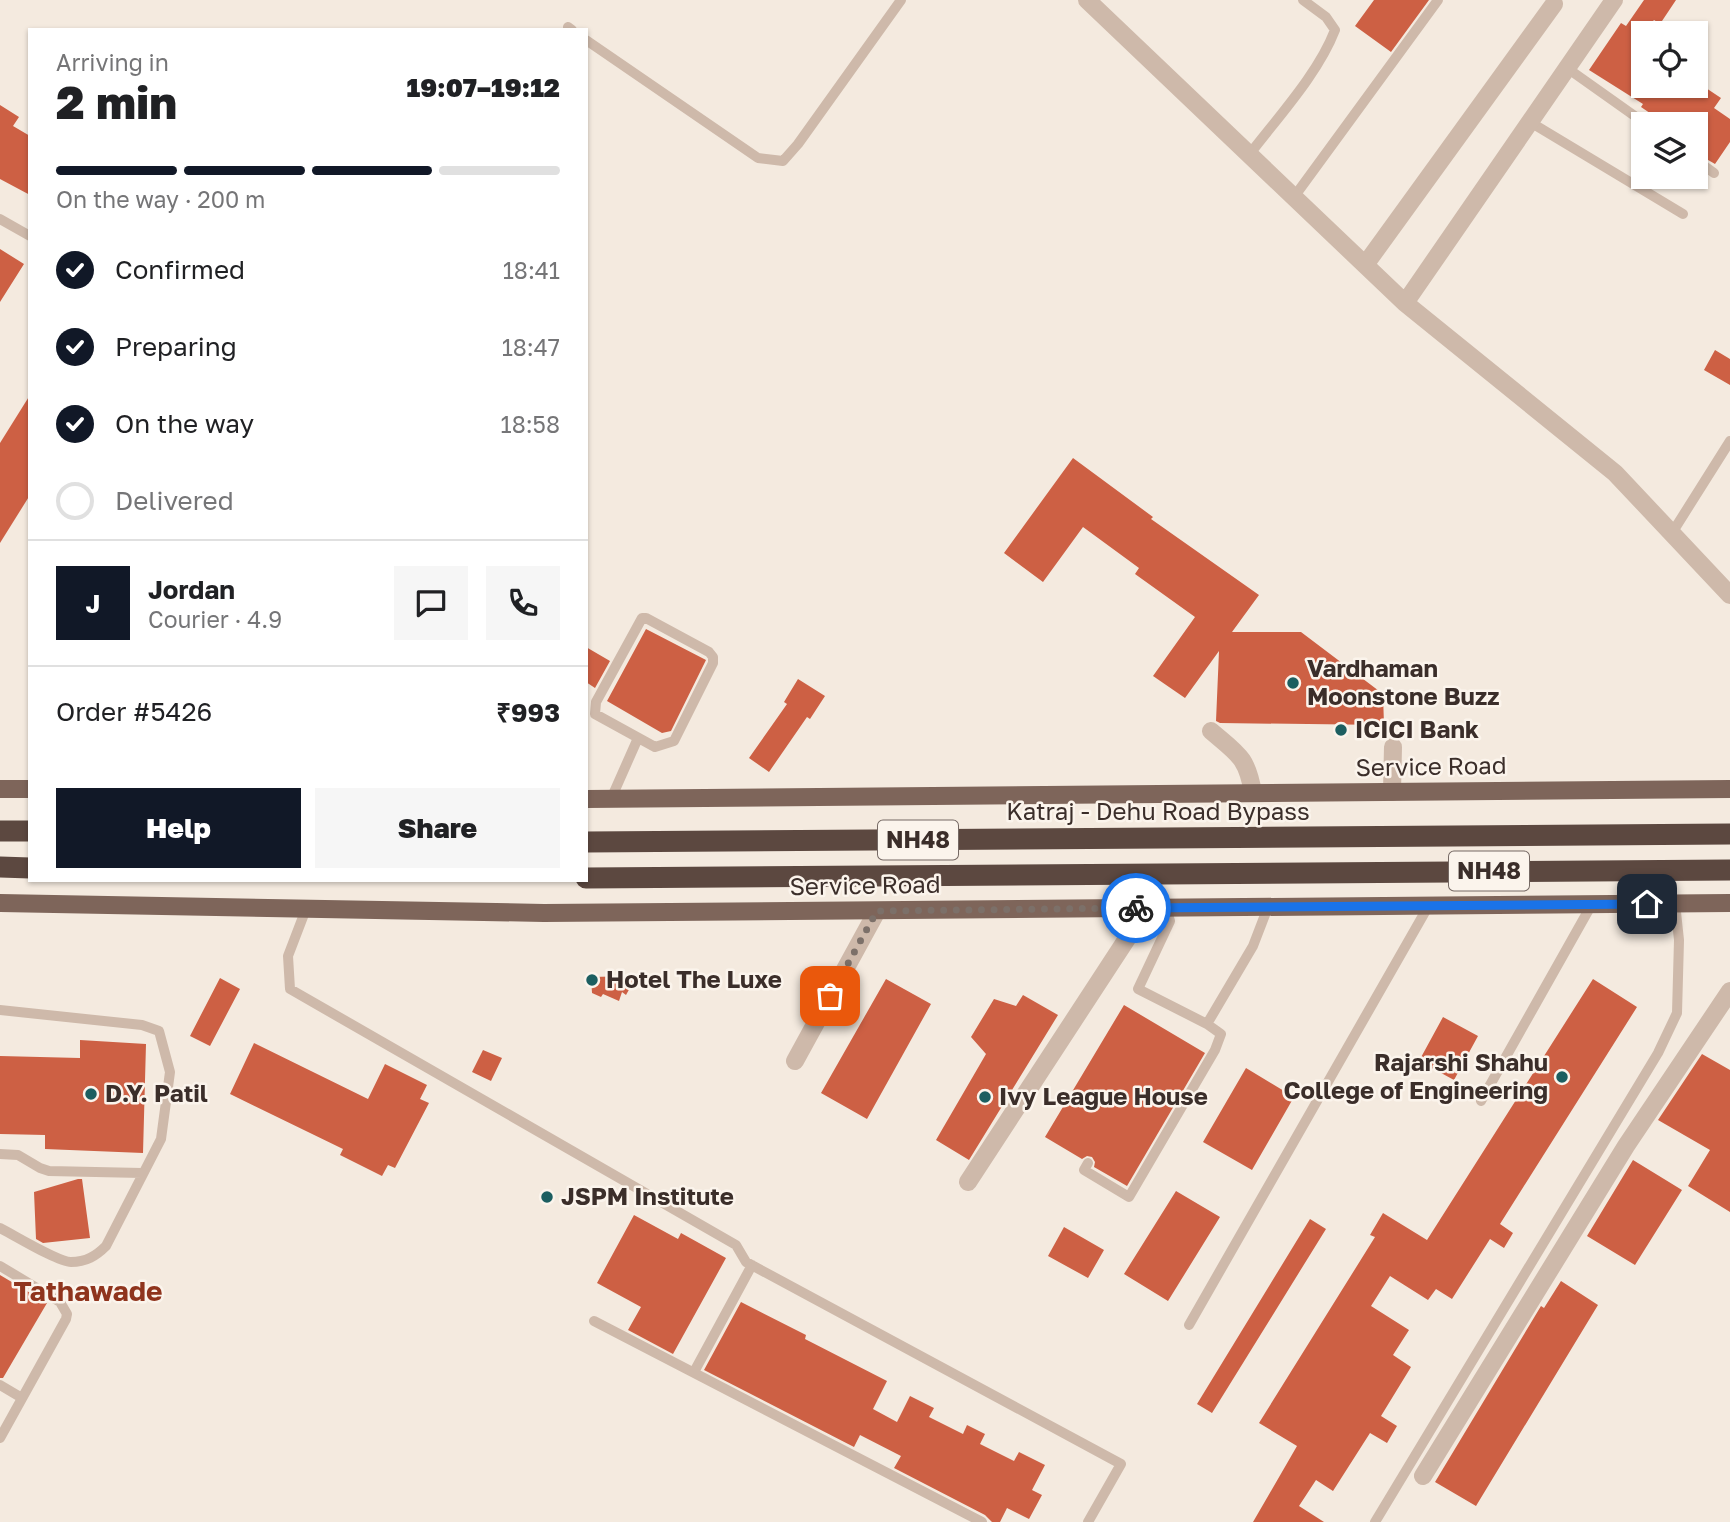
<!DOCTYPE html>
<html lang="en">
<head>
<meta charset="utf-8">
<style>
	:root { --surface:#fff; --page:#f6f6f6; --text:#202124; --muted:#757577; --line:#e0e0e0; --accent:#111827 }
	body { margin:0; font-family:"Golos Text",sans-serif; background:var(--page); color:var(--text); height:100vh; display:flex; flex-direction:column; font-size:26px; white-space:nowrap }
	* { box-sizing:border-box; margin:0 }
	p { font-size:23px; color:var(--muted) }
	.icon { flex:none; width:38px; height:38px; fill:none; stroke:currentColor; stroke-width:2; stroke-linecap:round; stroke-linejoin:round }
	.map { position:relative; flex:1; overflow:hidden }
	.panel { position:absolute; left:28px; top:28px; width:560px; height:854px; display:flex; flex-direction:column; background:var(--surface); border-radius:0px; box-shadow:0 2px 5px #0004 }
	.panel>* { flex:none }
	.buttons { position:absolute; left:1631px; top:21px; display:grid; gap:14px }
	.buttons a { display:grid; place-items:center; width:77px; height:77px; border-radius:0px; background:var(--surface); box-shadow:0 2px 5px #0004; font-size:35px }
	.pin { position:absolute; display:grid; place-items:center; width:60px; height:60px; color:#fff; margin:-30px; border-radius:14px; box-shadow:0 4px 10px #0006 }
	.courier { position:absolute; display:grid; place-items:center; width:70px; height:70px; margin:-35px; border:5px solid #1a73e8; border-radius:50%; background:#fff; color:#222; box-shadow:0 2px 9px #0007 }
	.summary em { font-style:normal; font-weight:800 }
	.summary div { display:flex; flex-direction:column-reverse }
	.summary { display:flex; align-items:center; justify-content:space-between; height:119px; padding:0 28px }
	h1 { font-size:46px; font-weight:800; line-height:52px }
	.bar { display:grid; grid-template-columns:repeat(4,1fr); gap:10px 7px; align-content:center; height:84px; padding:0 28px }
	.bar i { height:9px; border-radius:5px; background:var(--line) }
	.bar .current { background:var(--accent) }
	.bar p { grid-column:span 4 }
	.line { display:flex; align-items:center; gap:18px; padding:0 28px; border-top:2px solid var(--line) }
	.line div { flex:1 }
	.round { display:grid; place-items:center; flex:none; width:74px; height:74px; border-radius:0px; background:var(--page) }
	ol { padding:0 28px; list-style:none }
	li { display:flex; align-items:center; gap:21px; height:77px }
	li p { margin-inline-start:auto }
	li .icon { padding:7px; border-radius:50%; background:var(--accent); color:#fff; stroke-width:4 }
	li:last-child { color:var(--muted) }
	li i { width:38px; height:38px; border:4px solid var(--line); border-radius:50% }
	.cta { display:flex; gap:14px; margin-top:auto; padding:14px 28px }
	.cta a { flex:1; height:80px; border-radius:0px; background:var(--accent); color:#fff; font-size:28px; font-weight:800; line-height:80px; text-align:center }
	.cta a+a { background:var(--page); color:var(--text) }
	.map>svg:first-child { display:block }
	.building { fill:#cd6044 }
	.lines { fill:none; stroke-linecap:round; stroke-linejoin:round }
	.lane { stroke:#ceb9aa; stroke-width:10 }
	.street { stroke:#ceb9aa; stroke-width:18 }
	.primary { stroke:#7e655a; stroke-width:18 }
	.highway { stroke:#5c4840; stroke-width:21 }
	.done { stroke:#7c7069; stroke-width:7; stroke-dasharray:0 12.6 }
	.route { stroke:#1a73e8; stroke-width:9 }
	.poi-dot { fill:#1c5e60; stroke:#fbf4ec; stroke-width:2.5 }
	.labels { text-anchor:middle; stroke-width:5; stroke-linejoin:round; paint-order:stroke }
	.shield { fill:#fbf4ec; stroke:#756964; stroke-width:2 }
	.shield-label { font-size:23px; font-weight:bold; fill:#3b2e2a }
	.poi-label { font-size:24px; font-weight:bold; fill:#3b2e2a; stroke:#fbf4ec; text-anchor:start }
	.street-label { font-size:24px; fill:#3b2e2a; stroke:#fbf4ec }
	.quarter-label { font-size:28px; font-weight:bold; fill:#8f341d; stroke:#fbf4ec }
</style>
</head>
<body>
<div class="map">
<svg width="1730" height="1522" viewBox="0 0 1730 1522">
	<rect width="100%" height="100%" fill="#f4eadf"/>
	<!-- building -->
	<path class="building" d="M 1374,0 L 1429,0 L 1391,52 L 1355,26 Z
		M 1644,0 L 1676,0 L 1660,24 L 1654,20 L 1643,33 L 1643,86 L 1703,86 L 1721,98 L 1714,108 L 1730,119 L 1730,142 L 1715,164 L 1696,153 L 1696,124 L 1679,124 L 1670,118 L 1666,124 L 1641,107 L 1643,104 L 1589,70 L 1621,23 L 1626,26 Z
		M 0,105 L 19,117 L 13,126 L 30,136 L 30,195 L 0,179 Z
		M 0,249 L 24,264 L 0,302 Z
		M 1715,350 L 1730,359 L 1730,385 L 1704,370 Z
		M 30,395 L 30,495 L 0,543 L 0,443 Z
		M 1073,458 L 1153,517 L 1151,519 L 1259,595 L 1232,632 L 1301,632 L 1383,694 L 1384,725 L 1220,723 L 1216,721 L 1219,651 L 1185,698 L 1153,676 L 1195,617 L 1135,574 L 1139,568 L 1083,527 L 1043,582 L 1004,553 Z
		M 646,629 L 706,660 L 671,731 L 662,733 L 607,701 Z
		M 586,647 L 610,661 L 595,688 L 586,682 Z
		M 798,679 L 825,696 L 810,719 L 807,717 L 769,772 L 749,758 L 787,704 L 784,702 Z
		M 634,976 L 631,986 L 626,995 L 622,992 L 619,1001 L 603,994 L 601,997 L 592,993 L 591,977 Z
		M 220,978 L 240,989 L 210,1046 L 190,1036 Z
		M 886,979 L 931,1004 L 867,1119 L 821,1093 Z
		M 1593,979 L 1637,1007 L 1500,1224 L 1513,1233 L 1504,1248 L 1490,1239 L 1452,1299 L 1436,1289 L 1428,1300 L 1390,1276 L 1371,1306 L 1409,1330 L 1393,1355 L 1411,1367 L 1381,1416 L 1397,1426 L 1387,1443 L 1370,1433 L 1333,1491 L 1316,1480 L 1299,1506 L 1324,1522 L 1253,1522 L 1297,1446 L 1259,1423 L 1375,1237 L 1370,1235 L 1383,1213 L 1427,1240 Z
		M 1023,995 L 1058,1015 L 969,1160 L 936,1140 L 986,1054 L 971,1037 L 994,999 L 1016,1006 Z
		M 1124,1005 L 1205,1053 L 1127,1186 L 1094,1167 L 1095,1162 L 1092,1157 L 1087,1156 L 1082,1159 L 1045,1137 Z
		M 1443,1017 L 1478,1036 L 1454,1080 L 1419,1061 Z
		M 80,1040 L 146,1044 L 143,1153 L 45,1149 L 45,1135 L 0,1134 L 0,1056 L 80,1058 Z
		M 254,1043 L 368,1099 L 385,1064 L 427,1085 L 420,1099 L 429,1103 L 395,1168 L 388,1165 L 382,1176 L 340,1155 L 343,1149 L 230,1094 Z
		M 483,1050 L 502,1058 L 491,1081 L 472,1072 Z
		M 1702,1054 L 1730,1070 L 1730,1212 L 1688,1186 L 1710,1150 L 1658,1120 Z
		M 1246,1068 L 1294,1097 L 1252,1170 L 1203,1142 Z
		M 1633,1160 L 1682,1190 L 1635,1265 L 1587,1236 Z
		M 78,1179 L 82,1179 L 90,1238 L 43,1243 L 36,1239 L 34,1192 Z
		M 1176,1191 L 1220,1217 L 1168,1301 L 1124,1274 Z
		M 634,1215 L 678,1239 L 681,1233 L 726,1258 L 673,1354 L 628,1330 L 641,1307 L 597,1283 Z
		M 1310,1219 L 1326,1229 L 1212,1413 L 1197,1404 Z
		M 1064,1227 L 1104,1250 L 1088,1278 L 1048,1256 Z
		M 0,1275 L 47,1303 L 3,1378 L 0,1378 Z
		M 1561,1281 L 1598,1305 L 1476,1506 L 1435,1482 L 1541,1306 L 1544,1308 Z
		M 741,1302 L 806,1335 L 805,1339 L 887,1381 L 873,1409 L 897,1422 L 910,1396 L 934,1408 L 929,1417 L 963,1434 L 967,1425 L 985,1434 L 980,1444 L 1014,1461 L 1019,1452 L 1045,1465 L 1032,1490 L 1042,1495 L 1029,1519 L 1007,1508 L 1000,1522 L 992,1522 L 985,1515 L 894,1468 L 901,1456 L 860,1435 L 854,1447 L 704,1370 Z"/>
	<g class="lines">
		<!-- lane -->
		<path class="lane" d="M 568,27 L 572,30
			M 586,40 L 758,158 L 783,161 L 798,144 L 901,0
			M 1567,68 L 1646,124
			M 1530,122 L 1683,214
			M 1249,155 C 1278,117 1318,74 1335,30 L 1326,17 L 1303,0
			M 1696,160 L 1714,173
			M 1294,197 L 1438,0
			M 0,219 L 30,236
			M 1672,533 L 1730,441
			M 642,618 L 646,618 L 709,652 L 713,657 L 713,663 L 674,741 L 655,747 L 595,714 L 596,702 Z
			M 611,799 L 638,738
			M 1166,908 L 1170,921 L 1138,989 L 1207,1024
			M 306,909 L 288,956 L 290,989 L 736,1245 L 746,1262 L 1121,1464 L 1088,1522
			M 0,1010 L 142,1025 L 159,1031 L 170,1072 L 161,1139 L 106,1246 C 96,1256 86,1262 71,1262 C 58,1262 14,1235 0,1228
			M 1481,1101 L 1592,904
			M 0,1154 L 18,1155 L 40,1168 L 49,1171 L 142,1173
			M 1088,1163 L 1084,1170 L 1129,1197 L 1215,1050 L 1221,1034 L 1207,1024 L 1253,946 L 1268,907
			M 0,1266 L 60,1302 L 67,1314 L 66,1319 L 0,1438
			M 594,1321 L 982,1522
			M 1189,1325 L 1429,905
			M 694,1372 L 752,1265
			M 0,1385 L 22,1398
			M 1375,1522 L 1658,1053 L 1677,1013 L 1679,940 L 1675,903"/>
		<!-- street -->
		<path class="street" d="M 1087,0 L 1405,303 L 1615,473 L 1730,595
			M 1365,265 L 1554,4
			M 1405,303 L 1614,0
			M 1211,731 C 1238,754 1247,757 1253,793
			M 1392,792 L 1393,747
			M 795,1061 L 877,911
			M 968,1182 L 1147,908
			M 1423,1476 L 1626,1146 L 1730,991"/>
		<!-- primary -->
		<path class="primary" d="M 0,789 L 30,789
			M 586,799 L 1730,789
			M 0,903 L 544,913 L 1730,903"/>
		<!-- highway -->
		<path class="highway" d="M 0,831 L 30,831
			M 586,842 L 1730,834
			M 0,867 L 30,868
			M 586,878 L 1730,870"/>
	</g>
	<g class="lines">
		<!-- done -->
		<path class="done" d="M 830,996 L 877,911 L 1136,908"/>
		<!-- route -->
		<path class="route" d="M 1136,908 L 1647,904"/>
	</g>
	<!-- markers -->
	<g class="poi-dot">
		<circle cx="1293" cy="683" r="7"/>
		<circle cx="1341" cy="730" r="7"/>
		<circle cx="592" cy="980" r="7"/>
		<circle cx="1562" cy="1077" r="7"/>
		<circle cx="91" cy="1094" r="7"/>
		<circle cx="985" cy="1097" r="7"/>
		<circle cx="547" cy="1197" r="7"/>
	</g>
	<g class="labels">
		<!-- shield labels -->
		<g class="shield">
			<rect x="878" y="820.5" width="80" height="39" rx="5"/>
			<rect x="1449" y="851.5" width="80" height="39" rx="5"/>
		</g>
		<g class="shield-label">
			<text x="918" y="848">NH48</text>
			<text x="1489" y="879">NH48</text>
		</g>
		<!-- poi labels -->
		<g class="poi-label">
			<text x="1307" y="677">Vardhaman<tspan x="1307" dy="28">Moonstone Buzz</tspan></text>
			<text x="1355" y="738">ICICI Bank</text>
			<text x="606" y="988">Hotel The Luxe</text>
			<text x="1548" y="1071" text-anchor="end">Rajarshi Shahu<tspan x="1548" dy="28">College of Engineering</tspan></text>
			<text x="105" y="1102">D.Y. Patil</text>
			<text x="999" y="1105">Ivy League House</text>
			<text x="561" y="1205">JSPM Institute</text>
		</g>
		<!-- street labels -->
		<g class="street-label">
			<text transform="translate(1431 767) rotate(-1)" y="8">Service Road</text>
			<text x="1158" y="820">Katraj - Dehu Road Bypass</text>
			<text transform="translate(865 886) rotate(-1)" y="8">Service Road</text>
		</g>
		<!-- quarter labels -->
		<g class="quarter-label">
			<text x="88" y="1301">Tathawade</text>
		</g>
	</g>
</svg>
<div class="buttons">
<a><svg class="icon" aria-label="locate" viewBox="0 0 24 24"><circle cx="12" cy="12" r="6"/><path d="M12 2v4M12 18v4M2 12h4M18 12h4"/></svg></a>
<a><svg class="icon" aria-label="layers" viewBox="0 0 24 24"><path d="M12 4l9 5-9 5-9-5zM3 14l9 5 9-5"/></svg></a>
</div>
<div class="pin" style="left:830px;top:996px;background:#ea580c"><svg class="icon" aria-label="bag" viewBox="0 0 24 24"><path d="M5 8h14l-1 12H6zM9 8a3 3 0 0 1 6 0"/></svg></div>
<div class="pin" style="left:1647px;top:904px;background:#1f2937"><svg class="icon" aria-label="home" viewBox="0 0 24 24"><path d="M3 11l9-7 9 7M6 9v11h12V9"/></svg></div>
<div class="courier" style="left:1136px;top:908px"><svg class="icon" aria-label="bike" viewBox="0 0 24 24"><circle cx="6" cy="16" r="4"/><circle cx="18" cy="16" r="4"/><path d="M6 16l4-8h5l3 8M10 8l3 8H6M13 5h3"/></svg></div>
<section class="panel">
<div class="summary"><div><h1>2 min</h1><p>Arriving in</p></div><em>19:07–19:12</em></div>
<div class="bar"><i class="current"></i><i class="current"></i><i class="current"></i><i></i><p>On the way · 200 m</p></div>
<ol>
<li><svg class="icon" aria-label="check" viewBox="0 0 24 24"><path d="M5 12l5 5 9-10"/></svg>Confirmed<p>18:41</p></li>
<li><svg class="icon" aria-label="check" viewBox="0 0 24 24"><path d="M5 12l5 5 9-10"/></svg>Preparing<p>18:47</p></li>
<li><svg class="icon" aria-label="check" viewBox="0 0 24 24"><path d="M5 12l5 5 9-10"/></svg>On the way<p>18:58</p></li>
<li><i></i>Delivered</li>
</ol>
<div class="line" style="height:126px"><b class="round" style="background:var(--accent);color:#fff">J</b><div><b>Jordan</b><p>Courier · 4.9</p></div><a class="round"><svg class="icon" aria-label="chat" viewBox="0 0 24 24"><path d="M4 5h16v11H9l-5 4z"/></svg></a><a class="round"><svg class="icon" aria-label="phone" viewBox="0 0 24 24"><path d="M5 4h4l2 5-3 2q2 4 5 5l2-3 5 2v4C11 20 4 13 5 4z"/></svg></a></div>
<div class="line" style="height:91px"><div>Order #5426</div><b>₹993</b></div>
<div class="cta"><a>Help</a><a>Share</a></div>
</section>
</div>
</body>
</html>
